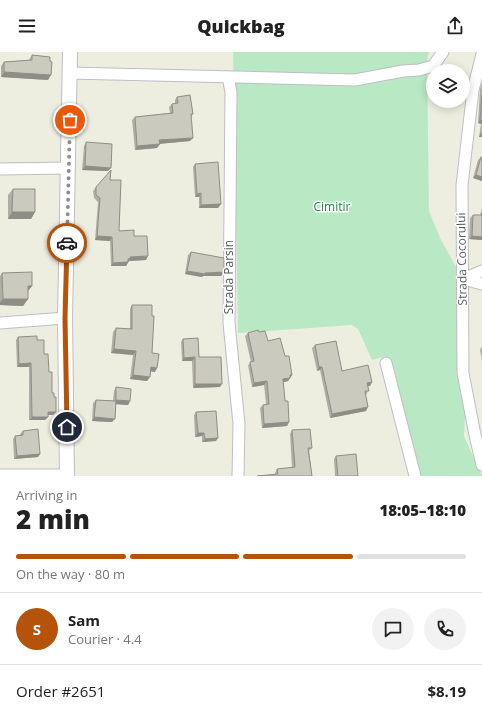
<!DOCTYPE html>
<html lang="en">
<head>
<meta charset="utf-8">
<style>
	:root { --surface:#fff; --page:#f2f2f2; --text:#222; --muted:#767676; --line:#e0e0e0; --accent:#b45309 }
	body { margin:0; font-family:"Open Sans",sans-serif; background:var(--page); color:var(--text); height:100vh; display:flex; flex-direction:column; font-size:15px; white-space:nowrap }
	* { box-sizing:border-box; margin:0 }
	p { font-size:13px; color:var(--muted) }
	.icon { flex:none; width:22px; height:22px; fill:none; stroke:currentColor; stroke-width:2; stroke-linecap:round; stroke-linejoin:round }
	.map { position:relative; height:424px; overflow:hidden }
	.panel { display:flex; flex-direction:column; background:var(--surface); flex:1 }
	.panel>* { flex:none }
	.buttons { position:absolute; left:426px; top:12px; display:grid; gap:8px }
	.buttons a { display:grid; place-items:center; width:44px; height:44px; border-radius:50%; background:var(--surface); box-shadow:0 2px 10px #0003; font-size:20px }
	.pin { position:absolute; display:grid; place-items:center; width:34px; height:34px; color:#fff; margin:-17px; border:2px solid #fff; border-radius:50%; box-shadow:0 1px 4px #0007 }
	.courier { position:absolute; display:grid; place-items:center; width:40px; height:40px; margin:-20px; border:3px solid #b45309; border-radius:50%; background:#fff; color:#222; box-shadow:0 1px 5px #0007 }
	.head em { font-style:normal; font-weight:800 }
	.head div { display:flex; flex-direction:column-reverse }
	.head { display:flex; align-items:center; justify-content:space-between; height:68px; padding:0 16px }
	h1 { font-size:26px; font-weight:800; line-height:30px }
	.bar { display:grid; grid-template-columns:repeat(4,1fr); gap:6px 4px; align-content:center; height:48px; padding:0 16px }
	.bar i { height:5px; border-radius:3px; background:var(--line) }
	.bar .current { background:var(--accent) }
	.bar p { grid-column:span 4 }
	.line { display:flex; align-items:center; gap:10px; padding:0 16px; border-top:1px solid var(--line) }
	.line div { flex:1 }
	.round { display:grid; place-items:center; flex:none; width:42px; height:42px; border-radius:21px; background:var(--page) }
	header { display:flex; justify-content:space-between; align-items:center; height:52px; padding:0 16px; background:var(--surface); font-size:18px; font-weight:800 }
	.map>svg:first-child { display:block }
	.green { fill:#b9e9c4 }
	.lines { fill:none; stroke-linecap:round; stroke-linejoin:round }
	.minor-casing { stroke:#bdbec6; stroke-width:13 }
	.tertiary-casing { stroke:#bdbec6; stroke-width:16 }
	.minor { stroke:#fff; stroke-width:11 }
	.tertiary { stroke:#fff; stroke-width:14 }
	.wall { fill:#afaea4 }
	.shaded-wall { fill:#8e8d86 }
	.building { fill:#cbcabf; stroke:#8e8d86 }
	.done { stroke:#8d8e8f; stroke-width:4; stroke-dasharray:0 7.2 }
	.route { stroke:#b45309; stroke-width:5 }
	.labels { text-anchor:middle; stroke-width:3; stroke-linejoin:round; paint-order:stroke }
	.park-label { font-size:12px; fill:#2a8242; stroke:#fff }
	.street-label { font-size:12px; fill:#595b63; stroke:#fff }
</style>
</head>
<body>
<header><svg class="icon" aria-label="menu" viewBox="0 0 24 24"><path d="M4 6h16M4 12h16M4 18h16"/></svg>Quickbag<svg class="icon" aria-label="share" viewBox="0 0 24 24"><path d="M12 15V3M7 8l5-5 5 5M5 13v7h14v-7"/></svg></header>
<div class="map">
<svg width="482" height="424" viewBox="0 0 482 424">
	<rect width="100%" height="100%" fill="#eeeee0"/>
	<!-- green -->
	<path class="green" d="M 233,0 L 429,0 L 427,9 L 429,159 L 441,188 L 456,215 L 457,222 L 457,276 L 465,364 L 464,384 L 472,402 L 478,411 L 482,424 L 417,424 L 386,304 L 372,308 L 358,277 L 352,273 L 238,281 Z"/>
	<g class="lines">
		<!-- minor casing -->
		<g class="minor-casing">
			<path id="minor" d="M 482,2 L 473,38 L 462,133 L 463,321 L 475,383 L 482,413
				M 70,21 L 355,28 L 403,19 L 419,18 L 433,14 L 443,0
				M 228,25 L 231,40 L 229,271 L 239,372 L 238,424
				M 0,117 L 69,116
				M 482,219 L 463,227 L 482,232
				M 0,271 L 65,266
				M 386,311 L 415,424
				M 0,423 L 67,423"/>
		</g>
		<!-- tertiary casing -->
		<g class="tertiary-casing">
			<path id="tertiary" d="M 67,424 L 65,266 L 70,0"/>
		</g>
		<!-- minor -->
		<use href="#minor" class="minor"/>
		<!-- tertiary -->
		<use href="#tertiary" class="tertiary"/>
	</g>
	<!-- wall -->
	<path class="wall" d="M 32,3 L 48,28 L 1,25 L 1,14 L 4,10 L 29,8 Z
		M 482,31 L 482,85 L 479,85 L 481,72 L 478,71 L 480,37 Z
		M 177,45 L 193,62 L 191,65 L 190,89 L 159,92 L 157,96 L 135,98 L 132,68 L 135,65 L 170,61 L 169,55 L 172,52 L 175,51 L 175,48 Z
		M 86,90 L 108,119 L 82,118 L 84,94 Z
		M 481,105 L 482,129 L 473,126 L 478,108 Z
		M 195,112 L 221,152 L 218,156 L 199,156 L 199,145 L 195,145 L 193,115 Z
		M 110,128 L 119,179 L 134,184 L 146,208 L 129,209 L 126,214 L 111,214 L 110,189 L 95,188 L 98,150 L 94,146 L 93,139 L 96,135 Z
		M 13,137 L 35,160 L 31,167 L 8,167 L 8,143 Z
		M 482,156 L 482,188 L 469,187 L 470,166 L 473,163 L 480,163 Z
		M 191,200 L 224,220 L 221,224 L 203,224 L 202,225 L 185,222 L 188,203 Z
		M 2,221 L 32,234 L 28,239 L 28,247 L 23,254 L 0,253 L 0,224 Z
		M 132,253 L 152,301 L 155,320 L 150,319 L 147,329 L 130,327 L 133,303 L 111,301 L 113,280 L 116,276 L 130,277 L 130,257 Z
		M 259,280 L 268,289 L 285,304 L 292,323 L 288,329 L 283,330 L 285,349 L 289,370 L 287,374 L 262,376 L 260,356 L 263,353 L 266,352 L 264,333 L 252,335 L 248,313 L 251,310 L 245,284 L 248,281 Z
		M 18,285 L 37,288 L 44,302 L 49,320 L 52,341 L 53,363 L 48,363 L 48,365 L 45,368 L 29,368 L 29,315 L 17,315 L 16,288 Z
		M 183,287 L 199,305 L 220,335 L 193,336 L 192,309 L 182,309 L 181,290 Z
		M 315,293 L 342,319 L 372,330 L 370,334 L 368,334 L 367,342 L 366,342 L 366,359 L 330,366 L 320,318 L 317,319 L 312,296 Z
		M 482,294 L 482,309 L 480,298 Z
		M 116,335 L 130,349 L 128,353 L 116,352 L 112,370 L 92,369 L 93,351 L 96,348 L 113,349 L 114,339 Z
		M 196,360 L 216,389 L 202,390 L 202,384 L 195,385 L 194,363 Z
		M 292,378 L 312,396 L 309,399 L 312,424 L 275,422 L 275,421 L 277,417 L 292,416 L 290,382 Z
		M 23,379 L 40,402 L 38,405 L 14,407 L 13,387 L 15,384 L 20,383 L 20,382 Z
		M 336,404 L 358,424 L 335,424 L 334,407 Z"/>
	<!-- shaded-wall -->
	<path class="shaded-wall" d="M 4,20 L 51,23 L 48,28 L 1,25 Z
		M 480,68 L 482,68 L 482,70 L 481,72 L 478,71 Z
		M 481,81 L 482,81 L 482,85 L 479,85 Z
		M 193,86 L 190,89 L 157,92 L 159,88 Z
		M 160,92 L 157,96 L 135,98 L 137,94 Z
		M 85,114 L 111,116 L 108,119 L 82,118 Z
		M 476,123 L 482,125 L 482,129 L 473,126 Z
		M 201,141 L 199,145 L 195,145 L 197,142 Z
		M 221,152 L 218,156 L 199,156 L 201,153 Z
		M 12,160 L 35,160 L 31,167 L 8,167 Z
		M 97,184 L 112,185 L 110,189 L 95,188 Z
		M 472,184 L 482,185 L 482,188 L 469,187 Z
		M 148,204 L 146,208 L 129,209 L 126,214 L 111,214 L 113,211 L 130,205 Z
		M 187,219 L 205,221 L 224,220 L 221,224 L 203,224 L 202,225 L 185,222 Z
		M 28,234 L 32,234 L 27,240 Z
		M 3,247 L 28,247 L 23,254 L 0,253 L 0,250 Z
		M 114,297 L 136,299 L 133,303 L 111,301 Z
		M 195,305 L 192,309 L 182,309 L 184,306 Z
		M 31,311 L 29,315 L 17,315 L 19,312 Z
		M 151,315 L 157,316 L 155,320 L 148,319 Z
		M 319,315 L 322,315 L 320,318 L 317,319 Z
		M 133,323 L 150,325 L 147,329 L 130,327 Z
		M 290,323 L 292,323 L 288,329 L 281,331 L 283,327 Z
		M 267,329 L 264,333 L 252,335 L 254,331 Z
		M 372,330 L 370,334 L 365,334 L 367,331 Z
		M 195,332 L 222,332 L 220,335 L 193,336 Z
		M 116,348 L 130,349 L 128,353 L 113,352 Z
		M 368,355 L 366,359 L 330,366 L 332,362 Z
		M 48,360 L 56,360 L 53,363 L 45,363 Z
		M 32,365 L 48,365 L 45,368 L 29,368 Z
		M 94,365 L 115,367 L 112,370 L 92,369 Z
		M 289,370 L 287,374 L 262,376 L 264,372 Z
		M 198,381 L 204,381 L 202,384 L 195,385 Z
		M 218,386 L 216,389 L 202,390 L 205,387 Z
		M 40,402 L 38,405 L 14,407 L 17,404 Z"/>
	<!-- building -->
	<path class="building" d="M 32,3 L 50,5 L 50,9 L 52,10 L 51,23 L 4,20 L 4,10 L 32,8 Z
		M 190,43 L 193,62 L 191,62 L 193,86 L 159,88 L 160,92 L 137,94 L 135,65 L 173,61 L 172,52 L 178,51 L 177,45 Z
		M 482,43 L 482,68 L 480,68 Z
		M 86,90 L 112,92 L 111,116 L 85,114 Z
		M 481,105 L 482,105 L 482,125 L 476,123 Z
		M 218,110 L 221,152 L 201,153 L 201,141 L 197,142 L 195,112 Z
		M 111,118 L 110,128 L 121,128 L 119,179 L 134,178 L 134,184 L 147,184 L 148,204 L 130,205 L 130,207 L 128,207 L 128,210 L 113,211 L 112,185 L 97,184 L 100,146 L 96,143 L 96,135 Z
		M 13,137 L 35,137 L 35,160 L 12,160 Z
		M 482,161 L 482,185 L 472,184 L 473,163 L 482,163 Z
		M 191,200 L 224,206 L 224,220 L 205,221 L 205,222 L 187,219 Z
		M 32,220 L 32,234 L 28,234 L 28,247 L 3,247 L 2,221 Z
		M 132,253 L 152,253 L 152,264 L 154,264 L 152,301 L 159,302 L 157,316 L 151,315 L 150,325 L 133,323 L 136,299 L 114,297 L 116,276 L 132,277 Z
		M 258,278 L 259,280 L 265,279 L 268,289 L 280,286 L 285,304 L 289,304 L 292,323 L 290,323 L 290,326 L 283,327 L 285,349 L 288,349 L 289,370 L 264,372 L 263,353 L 269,352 L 267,329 L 254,331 L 250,310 L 254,309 L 248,281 Z
		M 37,284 L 37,288 L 44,288 L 44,302 L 48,302 L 49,320 L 52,320 L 52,341 L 54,341 L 54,345 L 56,345 L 56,360 L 48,360 L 48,365 L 32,365 L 31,311 L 19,312 L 18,285 Z
		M 198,286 L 199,305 L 221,305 L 222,332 L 195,332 L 195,305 L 184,306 L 183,287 Z
		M 336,289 L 342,319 L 368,313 L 372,330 L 367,331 L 369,339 L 365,339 L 368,355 L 332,362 L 322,315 L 319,315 L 315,293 Z
		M 116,335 L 131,337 L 130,349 L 116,348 Z
		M 96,348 L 116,349 L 115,367 L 94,365 Z
		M 216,359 L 218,386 L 205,387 L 204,381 L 198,381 L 196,360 Z
		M 38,377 L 40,402 L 17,404 L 15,384 L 23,383 L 23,379 Z
		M 310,377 L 312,396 L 308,396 L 312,424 L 257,424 L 278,422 L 277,417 L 295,415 L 292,378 Z
		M 356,402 L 358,424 L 338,424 L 336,404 Z"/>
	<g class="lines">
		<!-- done -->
		<path class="done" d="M 67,191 L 70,68"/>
		<!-- route -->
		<path class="route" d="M 67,375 L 65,266 L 67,191"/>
	</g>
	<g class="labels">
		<!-- park labels -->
		<g class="park-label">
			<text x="332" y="159">Cimitir</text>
		</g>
		<!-- street labels -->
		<g class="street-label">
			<text transform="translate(462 207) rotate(-91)" y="4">Strada Cocorului</text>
			<text transform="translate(229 225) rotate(-90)" y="4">Strada Parsin</text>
		</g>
	</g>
</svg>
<div class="buttons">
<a><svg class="icon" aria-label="layers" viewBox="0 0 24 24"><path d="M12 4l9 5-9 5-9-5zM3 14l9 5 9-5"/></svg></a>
</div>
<div class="pin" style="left:70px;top:68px;background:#ea580c"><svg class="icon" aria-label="bag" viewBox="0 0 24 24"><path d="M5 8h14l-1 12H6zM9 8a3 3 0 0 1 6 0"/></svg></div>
<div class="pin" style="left:67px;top:375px;background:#1f2937"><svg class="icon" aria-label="home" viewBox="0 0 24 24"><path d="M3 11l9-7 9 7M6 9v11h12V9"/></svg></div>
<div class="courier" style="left:67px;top:191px"><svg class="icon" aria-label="car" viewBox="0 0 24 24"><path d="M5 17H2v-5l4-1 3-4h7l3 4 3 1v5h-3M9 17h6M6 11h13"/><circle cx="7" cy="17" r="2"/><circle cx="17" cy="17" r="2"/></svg></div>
</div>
<section class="panel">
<div class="head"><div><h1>2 min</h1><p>Arriving in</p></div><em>18:05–18:10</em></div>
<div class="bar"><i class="current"></i><i class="current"></i><i class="current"></i><i></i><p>On the way · 80 m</p></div>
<div class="line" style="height:72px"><b class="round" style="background:var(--accent);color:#fff">S</b><div><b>Sam</b><p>Courier · 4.4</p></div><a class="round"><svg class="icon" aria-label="chat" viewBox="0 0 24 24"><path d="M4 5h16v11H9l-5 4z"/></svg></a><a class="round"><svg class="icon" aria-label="phone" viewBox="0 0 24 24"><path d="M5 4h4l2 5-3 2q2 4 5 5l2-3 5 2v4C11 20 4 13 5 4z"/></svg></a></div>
<div class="line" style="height:52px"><div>Order #2651</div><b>$8.19</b></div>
</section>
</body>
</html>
